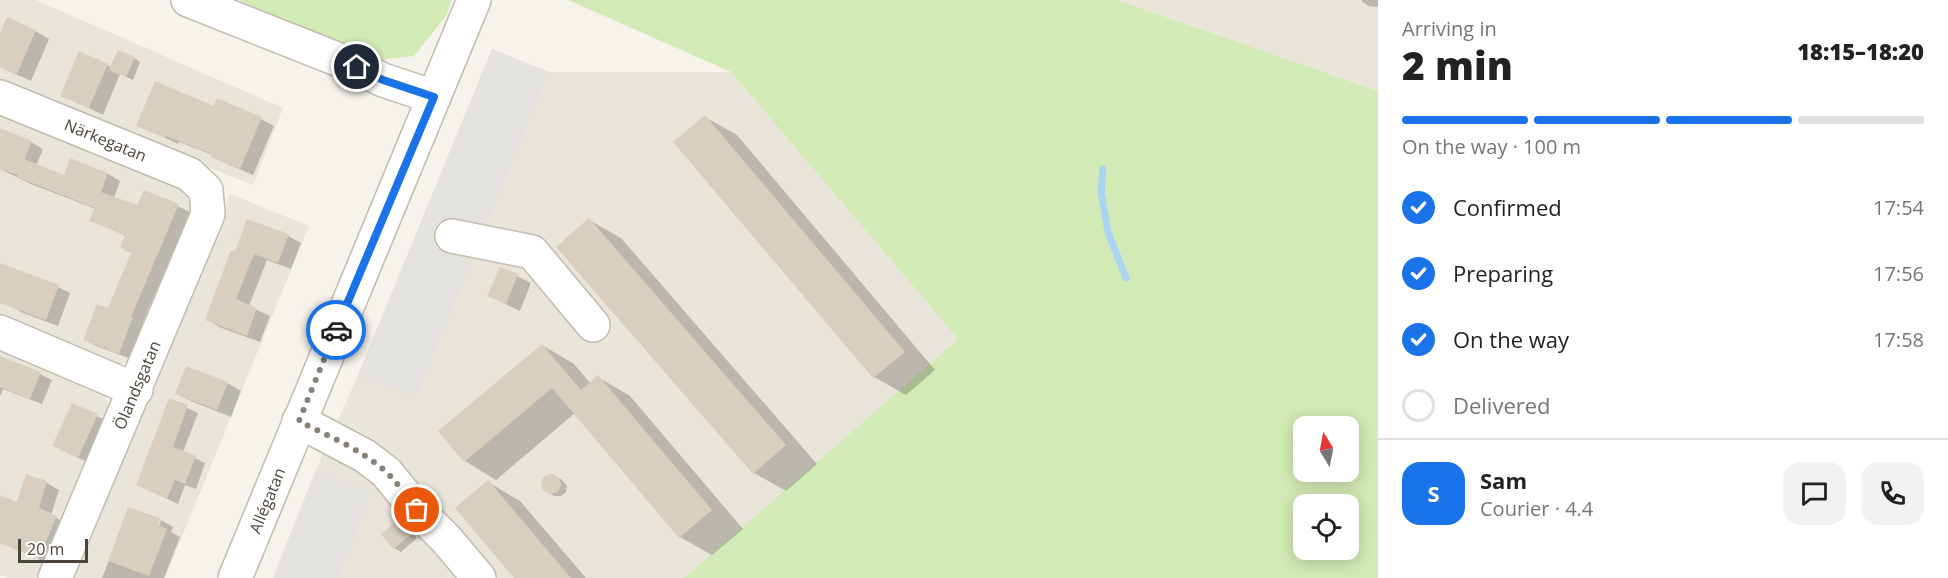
<!DOCTYPE html>
<html lang="en">
<head>
<meta charset="utf-8">
<style>
	:root { --surface:#fff; --page:#f2f2f2; --text:#222; --muted:#767676; --line:#e0e0e0; --accent:#1a73e8 }
	body { margin:0; font-family:"Open Sans",sans-serif; background:var(--page); color:var(--text); height:100vh; display:flex; flex-direction:column; font-size:22px; white-space:nowrap }
	* { box-sizing:border-box; margin:0 }
	p { font-size:20px; color:var(--muted) }
	.icon { flex:none; width:33px; height:33px; fill:none; stroke:currentColor; stroke-width:2; stroke-linecap:round; stroke-linejoin:round }
	.map { position:relative; flex:1; overflow:hidden }
	.details { display:flex; flex-direction:column; background:var(--surface); width:570px }
	.details>* { flex:none }
	.needle { width:39px; rotate:350deg }
	.controls { position:absolute; left:1293px; top:416px; display:grid; gap:12px }
	.controls a { display:grid; place-items:center; width:66px; height:66px; border-radius:12px; background:var(--surface); box-shadow:0 3px 15px #0003; font-size:30px }
	.scale { position:absolute; left:18px; bottom:15px; width:70px; box-sizing:border-box; padding-left:6px; border:3px solid #4b4439; border-top:0; font-size:16px; line-height:21px; white-space:nowrap; color:#4b4439; -webkit-text-stroke:4px #fff; paint-order:stroke }
	.pin { position:absolute; display:grid; place-items:center; width:51px; height:51px; color:#fff; margin:-26px; border:3px solid #fff; border-radius:50%; box-shadow:0 2px 6px #0007 }
	.courier { position:absolute; display:grid; place-items:center; width:60px; height:60px; margin:-30px; border:4px solid #1a73e8; border-radius:50%; background:#fff; color:#222; box-shadow:0 2px 8px #0007 }
	.summary em { font-style:normal; font-weight:800 }
	.summary div { display:flex; flex-direction:column-reverse }
	.summary { display:flex; align-items:center; justify-content:space-between; height:102px; padding:0 24px }
	h1 { font-size:39px; font-weight:800; line-height:45px }
	.bar { display:grid; grid-template-columns:repeat(4,1fr); gap:9px 6px; align-content:center; height:72px; padding:0 24px }
	.bar i { height:8px; border-radius:4px; background:var(--line) }
	.bar .selected { background:var(--accent) }
	.bar p { grid-column:span 4 }
	.line { display:flex; align-items:center; gap:15px; padding:0 24px; border-top:2px solid var(--line) }
	.line div { flex:1 }
	.round { display:grid; place-items:center; flex:none; width:63px; height:63px; border-radius:18px; background:var(--page) }
	ol { padding:0 24px; list-style:none }
	li { display:flex; align-items:center; gap:18px; height:66px }
	li p { margin-inline-start:auto }
	li .icon { padding:6px; border-radius:50%; background:var(--accent); color:#fff; stroke-width:4 }
	li:last-child { color:var(--muted) }
	li i { width:33px; height:33px; border:3px solid var(--line); border-radius:50% }
	main { display:flex; flex:1; min-height:0 }
	.map>svg:first-child { display:block }
	.residential { fill:#eae5da }
	.green { fill:#d2eab5; fill-rule:evenodd }
	.parking { fill:#e5e3e0 }
	.shadow { fill:#0003 }
	.lines { fill:none; stroke-linecap:round; stroke-linejoin:round }
	.stream { stroke:#a9d4f2; stroke-width:7 }
	.building { fill:#d8cfc1 }
	.minor-casing { stroke:#c2bbae; stroke-width:36 }
	.minor { stroke:#fff; stroke-width:33 }
	.done { stroke:#878178; stroke-width:6; stroke-dasharray:0 10.8 }
	.route { stroke:#1a73e8; stroke-width:8 }
	.labels { text-anchor:middle; stroke-width:4.5; stroke-linejoin:round; paint-order:stroke }
	.street-label { font-size:16px; fill:#4b4439; stroke:#fff }
</style>
</head>
<body>
<main>
<div class="map">
<svg width="1378" height="578" viewBox="0 0 1378 578">
	<rect width="100%" height="100%" fill="#f6f3ec"/>
	<!-- residential -->
	<path class="residential" d="M 0,0 L 36,0 L 283,108 L 253,185 L 0,84 Z
		M 1117,0 L 1378,0 L 1378,91 Z
		M 492,49 L 549,72 L 731,72 L 958,339 L 684,578 L 273,578 L 316,470 L 358,375 Z
		M 0,112 L 184,185 L 193,215 L 138,355 L 114,368 L 0,322 Z
		M 230,194 L 309,226 L 165,578 L 73,578 Z
		M 0,343 L 101,385 L 112,415 L 47,574 L 35,578 L 8,578 L 0,575 Z"/>
	<!-- green -->
	<path class="green" d="M 239,0 L 452,0 L 446,16 L 414,56 L 379,60 Z
		M 568,0 L 1117,0 L 1378,91 L 1378,578 L 684,578 L 958,339 L 731,72 ZM 1304,426 L 1348,426 L 1348,471 L 1304,471 ZM 1304,504 L 1348,504 L 1348,549 L 1304,549 Z"/>
	<!-- parking -->
	<path class="parking" d="M 492,49 L 549,72 L 416,398 L 358,375 Z
		M 316,470 L 372,492 L 338,578 L 273,578 Z"/>
	<!-- shadow -->
	<path class="shadow" d="M 1362,0 L 1378,0 L 1378,7 L 1369,6 L 1362,2 Z
		M 35,31 L 49,39 L 31,81 L 0,67 L 0,37 Z
		M 134,58 L 140,62 L 133,80 L 120,74 L 103,115 L 62,95 L 107,65 L 112,68 Z
		M 215,108 L 261,119 L 274,126 L 253,175 L 225,163 L 213,155 L 179,142 L 178,144 L 138,125 Z
		M 705,117 L 737,135 L 935,370 L 906,395 L 874,377 Z
		M 0,130 L 31,142 L 43,149 L 36,166 L 64,177 L 108,174 L 120,181 L 114,198 L 138,207 L 145,191 L 190,212 L 142,324 L 144,325 L 131,359 L 96,346 L 85,339 L 109,310 L 132,254 L 126,236 L 91,220 L 96,209 L 31,184 L 0,169 Z
		M 589,220 L 621,238 L 817,464 L 786,491 L 754,473 L 558,247 Z
		M 288,236 L 301,243 L 291,269 L 267,260 L 249,306 L 270,316 L 260,342 L 219,327 L 207,319 L 235,253 Z
		M 501,268 L 531,283 L 520,311 L 489,296 Z
		M 58,287 L 70,293 L 58,326 L 21,312 L 9,305 Z
		M 542,345 L 574,364 L 591,384 L 598,377 L 630,396 L 743,529 L 712,555 L 680,537 L 575,413 L 496,480 L 465,461 Z
		M 0,358 L 40,374 L 52,380 L 42,404 L 3,389 L 0,396 Z
		M 227,383 L 241,391 L 231,417 L 191,401 L 177,394 Z
		M 170,400 L 198,413 L 183,452 L 205,463 L 196,489 L 185,485 L 178,504 L 149,490 Z
		M 97,416 L 111,423 L 92,464 L 67,453 Z
		M 548,475 L 555,476 L 562,480 L 567,486 L 566,492 L 561,496 L 554,496 L 546,491 L 542,486 L 543,479 Z
		M 27,476 L 47,483 L 59,490 L 51,515 L 69,525 L 51,565 L 11,546 L 0,522 L 0,497 L 17,504 Z
		M 488,482 L 520,501 L 586,578 L 517,578 Z
		M 129,509 L 160,520 L 158,520 L 157,533 L 161,520 L 173,527 L 171,532 L 180,537 L 164,578 L 102,578 Z
		M 399,521 L 406,524 L 417,538 L 401,552 L 394,548 Z"/>
	<g class="lines">
		<!-- stream -->
		<path class="stream" d="M 1103,169 L 1101,192 L 1108,232 L 1126,278"/>
	</g>
	<!-- building -->
	<path class="building" d="M 7,17 L 36,30 L 17,74 L 0,67 L 0,33 Z
		M 118,50 L 135,57 L 126,77 L 109,70 Z
		M 79,51 L 108,64 L 89,108 L 60,96 Z
		M 155,81 L 214,106 L 217,98 L 262,117 L 240,169 L 211,157 L 212,154 L 166,136 L 165,138 L 136,126 Z
		M 705,115 L 905,352 L 873,378 L 673,142 Z
		M 0,128 L 32,141 L 18,175 L 0,169 Z
		M 70,158 L 108,173 L 95,208 L 17,177 L 24,159 L 64,175 Z
		M 144,190 L 179,204 L 131,317 L 133,317 L 119,354 L 83,340 L 97,304 L 108,308 L 131,253 L 120,248 L 125,235 L 89,221 L 101,192 L 137,205 Z
		M 589,218 L 786,445 L 753,474 L 556,247 Z
		M 247,219 L 289,234 L 278,263 L 254,254 L 236,299 L 257,308 L 247,336 L 205,320 L 231,250 L 235,251 Z
		M 0,263 L 59,285 L 46,320 L 0,303 Z
		M 500,267 L 518,274 L 506,304 L 487,296 Z
		M 542,344 L 581,390 L 598,375 L 712,510 L 679,538 L 552,388 L 464,462 L 438,431 Z
		M 0,356 L 41,372 L 30,399 L 0,387 Z
		M 186,366 L 228,382 L 217,410 L 175,394 Z
		M 169,398 L 188,405 L 173,447 L 196,456 L 185,484 L 175,480 L 167,499 L 136,485 Z
		M 72,403 L 98,414 L 78,458 L 52,446 Z
		M 26,474 L 47,481 L 39,508 L 57,516 L 38,559 L 0,543 L 0,495 L 17,502 Z
		M541 484a10 10 0 1 1 20 0a10 10 0 1 1-20 0Z
		M 488,480 L 571,578 L 514,578 L 455,508 Z
		M 128,507 L 160,518 L 158,525 L 167,529 L 149,576 L 108,561 Z
		M 399,519 L 412,534 L 393,549 L 381,534 Z"/>
	<g class="lines">
		<!-- minor casing -->
		<g class="minor-casing">
			<g id="minor">
				<path d="M 188,0 L 357,67 L 383,80 L 434,97"/>
				<path id="s1" d="M 0,97 L 189,174 L 206,190 L 208,214 L 55,578"/>
				<path d="M 452,236 L 532,252 L 593,325"/>
				<path d="M 0,332 L 136,390"/>
				<path d="M 299,421 L 365,456 L 386,472 L 417,510 L 446,539 L 479,578"/>
				<path id="s2" d="M 235,578 L 474,0"/>
			</g>
		</g>
		<!-- minor -->
		<use href="#minor" class="minor"/>
	</g>
	<g class="lines">
		<!-- done -->
		<path class="done" d="M 336,330 L 299,421 C 328,436 360,449 384,470 C 397,481 406,497 417,510"/>
		<!-- route -->
		<path class="route" d="M 336,330 L 434,97 L 383,80 L 357,67"/>
	</g>
	<g class="labels">
		<!-- street labels -->
		<g class="street-label">
			<text dy="6" stroke="none"><textPath href="#s1" startOffset="114">Närkegatan</textPath></text>
			<text transform="translate(137 385) rotate(-67)" y="6">Ölandsgatan</text>
			<text dy="6" stroke="none"><textPath href="#s2" startOffset="84">Allégatan</textPath></text>
		</g>
	</g>
</svg>
<div class="controls">
<a><svg class="needle" viewBox="-14 -14 28 28"><path d="M0-13l5 13h-10z" fill="#e53935"/><path d="M0 13l5-13h-10z" fill="#767676"/></svg></a>
<a><svg class="icon" aria-label="locate" viewBox="0 0 24 24"><circle cx="12" cy="12" r="6"/><path d="M12 2v4M12 18v4M2 12h4M18 12h4"/></svg></a>
</div>
<div class="scale">20 m</div>
<div class="pin" style="left:417px;top:510px;background:#ea580c"><svg class="icon" aria-label="bag" viewBox="0 0 24 24"><path d="M5 8h14l-1 12H6zM9 8a3 3 0 0 1 6 0"/></svg></div>
<div class="pin" style="left:357px;top:67px;background:#1f2937"><svg class="icon" aria-label="home" viewBox="0 0 24 24"><path d="M3 11l9-7 9 7M6 9v11h12V9"/></svg></div>
<div class="courier" style="left:336px;top:330px"><svg class="icon" aria-label="car" viewBox="0 0 24 24"><path d="M5 17H2v-5l4-1 3-4h7l3 4 3 1v5h-3M9 17h6M6 11h13"/><circle cx="7" cy="17" r="2"/><circle cx="17" cy="17" r="2"/></svg></div>
</div>
<section class="details">
<div class="summary"><div><h1>2 min</h1><p>Arriving in</p></div><em>18:15–18:20</em></div>
<div class="bar"><i class="selected"></i><i class="selected"></i><i class="selected"></i><i></i><p>On the way · 100 m</p></div>
<ol>
<li><svg class="icon" aria-label="check" viewBox="0 0 24 24"><path d="M5 12l5 5 9-10"/></svg>Confirmed<p>17:54</p></li>
<li><svg class="icon" aria-label="check" viewBox="0 0 24 24"><path d="M5 12l5 5 9-10"/></svg>Preparing<p>17:56</p></li>
<li><svg class="icon" aria-label="check" viewBox="0 0 24 24"><path d="M5 12l5 5 9-10"/></svg>On the way<p>17:58</p></li>
<li><i></i>Delivered</li>
</ol>
<div class="line" style="height:108px"><b class="round" style="background:var(--accent);color:#fff">S</b><div><b>Sam</b><p>Courier · 4.4</p></div><a class="round"><svg class="icon" aria-label="chat" viewBox="0 0 24 24"><path d="M4 5h16v11H9l-5 4z"/></svg></a><a class="round"><svg class="icon" aria-label="phone" viewBox="0 0 24 24"><path d="M5 4h4l2 5-3 2q2 4 5 5l2-3 5 2v4C11 20 4 13 5 4z"/></svg></a></div>
</section>
</main>
</body>
</html>
